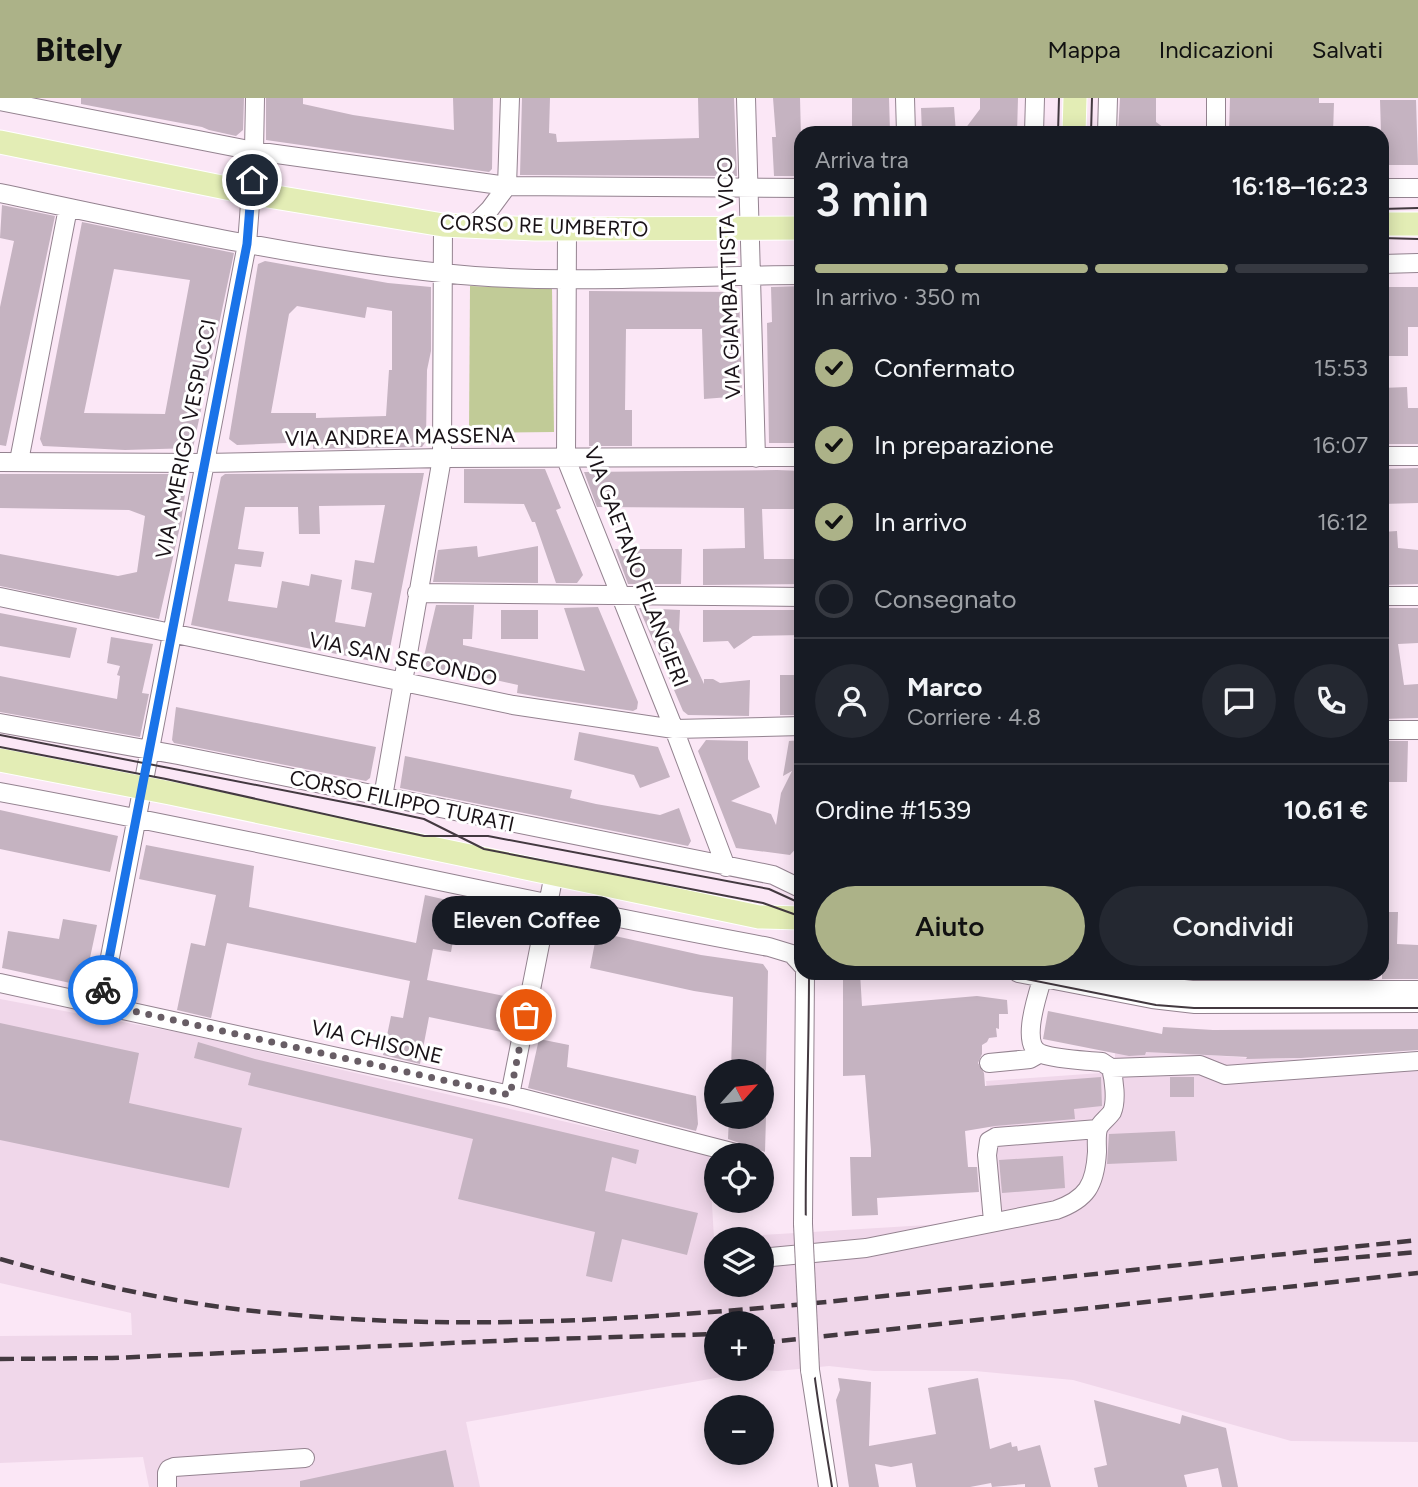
<!DOCTYPE html>
<html lang="it">
<head>
<meta charset="utf-8">
<style>
	:root { --surface:#171b24; --page:#242831; --text:#f1f3f6; --muted:#9ea1a6; --line:#363941; --accent:#acb288 }
	body { margin:0; font-family:Figtree,sans-serif; background:var(--page); color:var(--text); height:100vh; display:flex; flex-direction:column; font-size:26px; white-space:nowrap }
	* { box-sizing:border-box; margin:0 }
	p { font-size:23px; color:var(--muted) }
	.icon { flex:none; width:38px; height:38px; fill:none; stroke:currentColor; stroke-width:2; stroke-linecap:round; stroke-linejoin:round }
	.map { position:relative; flex:1; overflow:hidden }
	.panel { position:absolute; left:794px; top:28px; width:595px; height:854px; display:flex; flex-direction:column; background:var(--surface); border-radius:21px; box-shadow:0 4px 18px #0003 }
	.panel>* { flex:none }
	.needle { width:46px; rotate:63deg }
	.controls { position:absolute; left:704px; top:961px; display:grid; gap:14px }
	.controls a { display:grid; place-items:center; width:70px; height:70px; border-radius:50%; background:var(--surface); box-shadow:0 4px 18px #0003; font-size:35px }
	.pin { position:absolute; display:grid; place-items:center; width:60px; height:60px; color:#fff; margin:-30px; border:4px solid #fff; border-radius:50%; box-shadow:0 2px 7px #0007 }
	.courier { position:absolute; display:grid; place-items:center; width:70px; height:70px; margin:-35px; border:5px solid #1a73e8; border-radius:50%; background:#fff; color:#222; box-shadow:0 2px 9px #0007 }
	.bubble { position:absolute; height:49px; border-radius:24px; background:var(--surface); box-shadow:0 4px 18px #0003; font-size:23px; font-weight:600; line-height:49px; text-align:center }
	.overview em { font-style:normal; font-weight:600 }
	.overview div { display:flex; flex-direction:column-reverse }
	.overview { display:flex; align-items:center; justify-content:space-between; height:119px; padding:0 21px }
	h1 { font-size:46px; font-weight:600; line-height:52px }
	.bar { display:grid; grid-template-columns:repeat(4,1fr); gap:10px 7px; align-content:center; height:84px; padding:0 21px }
	.bar i { height:9px; border-radius:5px; background:var(--line) }
	.bar .active { background:var(--accent) }
	.bar p { grid-column:span 4 }
	.line { display:flex; align-items:center; gap:18px; padding:0 21px; border-top:2px solid var(--line) }
	.line div { flex:1 }
	.round { display:grid; place-items:center; flex:none; width:74px; height:74px; border-radius:37px; background:var(--page) }
	ol { padding:0 21px; list-style:none }
	li { display:flex; align-items:center; gap:21px; height:77px }
	li p { margin-inline-start:auto }
	li .icon { padding:7px; border-radius:50%; background:var(--accent); color:#111; stroke-width:4 }
	li:last-child { color:var(--muted) }
	li i { width:38px; height:38px; border:4px solid var(--line); border-radius:50% }
	.action { display:flex; gap:14px; margin-top:auto; padding:14px 21px }
	.action a { flex:1; height:80px; border-radius:42px; background:var(--accent); color:#111; font-size:28px; font-weight:600; line-height:80px; text-align:center }
	.action a+a { background:var(--page); color:var(--text) }
	header { display:flex; align-items:center; gap:42px; box-sizing:border-box; height:98px; padding:0 35px; background:var(--accent); color:#111 }
	header strong { font-size:33px }
	nav { display:flex; gap:38px; margin-inline-start:auto; font-size:24px }
	.map>svg:first-child { display:block }
	.built { fill:#f0d7ea; fill-rule:evenodd }
	.green { fill:#c1cb97 }
	.building { fill:#c5b3c1; fill-rule:evenodd }
	.lines { fill:none; stroke-linecap:round; stroke-linejoin:round }
	.minor-casing { stroke:#948390; stroke-width:20 }
	.major-casing { stroke:#fff; stroke-width:25 }
	.minor { stroke:#fff; stroke-width:18 }
	.major { stroke:#e3edb5; stroke-width:23 }
	.tram { stroke:#433940; stroke-width:2 }
	.rail { stroke:#433940; stroke-width:4.5; stroke-dasharray:14 7; stroke-linecap:butt }
	.minor-bridge-casing { stroke:#948390; stroke-width:20; stroke-linecap:butt }
	.minor-bridge { stroke:#fff; stroke-width:18 }
	.done { stroke:#685d65; stroke-width:7; stroke-dasharray:0 12.6 }
	.route { stroke:#1a73e8; stroke-width:9 }
	.labels { text-anchor:middle; stroke-width:6; stroke-linejoin:round; paint-order:stroke }
	.street-label { font-size:21px; fill:#191217; stroke:#fff }
</style>
</head>
<body>
<header>
<strong>Bitely</strong>
<nav><a>Mappa</a><a>Indicazioni</a><a>Salvati</a></nav>
</header>
<div class="map">
<svg width="1418" height="1389" viewBox="0 0 1418 1389">
	<rect width="100%" height="100%" fill="#fbe7f6"/>
	<!-- built -->
	<path class="built" d="M 0,901 L 187,936 L 709,1057 L 714,1140 L 993,1123 L 998,1113 L 986,983 L 1115,974 L 1115,951 L 1267,961 L 1418,959 L 1418,1344 L 1291,1343 L 1073,1282 L 975,1273 L 874,1273 L 829,1268 L 778,1273 L 761,1272 L 466,1324 L 480,1389 L 149,1389 L 143,1359 L 0,1365 L 0,1238 L 132,1237 L 131,1215 L 0,1185 ZM 716,1141 L 761,1141 L 761,1186 L 716,1186 ZM 716,1225 L 761,1225 L 761,1270 L 716,1270 Z"/>
	<!-- green -->
	<path class="green" d="M 470,188 L 552,191 L 554,334 L 469,335 Z"/>
	<!-- building -->
	<path class="building" d="M 81,0 L 244,0 L 243,32 L 236,38 L 209,32 L 202,29 L 81,6 Z
		M 266,0 L 303,0 L 303,6 L 353,17 L 454,32 L 453,0 L 493,0 L 492,71 L 489,74 L 266,42 Z
		M 522,0 L 550,0 L 549,35 L 556,36 L 557,44 L 699,40 L 698,0 L 734,0 L 737,78 L 520,77 Z
		M 773,0 L 800,0 L 802,78 L 774,78 L 772,39 L 776,39 Z
		M 852,0 L 889,0 L 890,35 L 852,35 Z
		M 980,0 L 1018,0 L 1017,35 L 962,35 L 980,11 Z
		M 1120,0 L 1156,0 L 1156,24 L 1171,35 L 1118,35 Z
		M 1230,0 L 1319,0 L 1319,5 L 1334,5 L 1333,35 L 1229,35 Z
		M 1380,2 L 1416,2 L 1418,67 L 1382,67 Z
		M 954,9 L 956,35 L 922,35 L 921,10 Z
		M 2,107 L 55,118 L 6,348 L 0,347 L 0,209 L 14,143 L 0,140 Z
		M 82,124 L 234,155 L 193,350 L 125,352 L 43,348 L 40,341 ZM 114,171 L 190,182 L 165,316 L 84,315 Z
		M 265,163 L 388,185 L 431,189 L 431,253 L 427,272 L 426,343 L 422,349 L 313,351 L 313,344 L 237,347 L 229,341 L 258,166 ZM 297,208 L 365,220 L 367,209 L 392,213 L 392,272 L 389,272 L 386,318 L 316,320 L 316,315 L 271,315 L 289,216 Z
		M 802,188 L 802,345 L 769,345 L 767,225 L 772,224 L 771,189 Z
		M 1382,189 L 1418,189 L 1418,229 L 1408,229 L 1408,258 L 1382,258 Z
		M 589,193 L 739,194 L 742,298 L 704,301 L 702,231 L 626,231 L 625,312 L 632,312 L 632,348 L 589,348 Z
		M 1407,289 L 1408,310 L 1418,310 L 1418,346 L 1382,346 L 1382,290 Z
		M 1418,370 L 1418,405 L 1382,406 L 1382,371 Z
		M 464,371 L 545,371 L 561,410 L 556,412 L 583,477 L 577,485 L 556,485 L 535,424 L 532,424 L 524,406 L 464,405 Z
		M 777,372 L 802,373 L 802,411 L 762,411 L 764,461 L 802,461 L 802,486 L 703,487 L 703,451 L 745,450 L 744,410 L 597,409 L 584,374 Z
		M 424,375 L 387,566 L 191,527 L 221,379 L 225,376 ZM 385,407 L 374,465 L 355,462 L 351,491 L 372,495 L 365,529 L 335,524 L 342,482 L 311,476 L 309,488 L 282,483 L 277,510 L 228,503 L 235,466 L 261,469 L 264,454 L 238,451 L 245,409 L 298,409 L 299,436 L 320,436 L 319,408 Z
		M 0,376 L 188,376 L 181,424 L 159,521 L 0,488 L 0,456 L 118,478 L 137,474 L 145,418 L 129,412 L 0,410 Z
		M 1397,433 L 1398,450 L 1418,452 L 1418,486 L 1382,487 L 1382,434 Z
		M 477,448 L 478,459 L 538,448 L 538,485 L 433,484 L 438,452 Z
		M 615,451 L 682,451 L 681,486 L 628,486 Z
		M 436,507 L 474,507 L 472,541 L 463,541 L 463,547 L 585,573 L 564,510 L 598,509 L 638,604 L 637,611 L 633,613 L 539,599 L 517,595 L 518,587 L 469,576 L 421,571 Z
		M 639,510 L 680,512 L 679,532 L 704,586 L 704,581 L 713,581 L 720,585 L 750,582 L 749,618 L 688,617 L 683,613 Z
		M 1382,510 L 1418,510 L 1418,545 L 1398,546 L 1404,587 L 1418,586 L 1418,620 L 1382,621 Z
		M 501,512 L 538,512 L 538,541 L 501,541 Z
		M 703,512 L 802,512 L 802,537 L 753,538 L 734,551 L 728,543 L 703,544 Z
		M 0,515 L 77,530 L 70,560 L 0,548 Z
		M 111,539 L 153,546 L 142,595 L 149,596 L 140,639 L 0,614 L 0,578 L 117,601 L 120,578 L 117,577 L 120,568 L 107,565 Z
		M 780,577 L 802,577 L 802,617 L 780,617 Z
		M 176,609 L 376,649 L 370,680 L 366,683 L 174,645 L 172,642 Z
		M 579,634 L 658,649 L 670,679 L 640,690 L 634,677 L 574,662 Z
		M 706,642 L 748,643 L 748,661 L 760,689 L 731,703 L 771,716 L 776,727 L 781,695 L 792,673 L 783,678 L 789,643 L 802,642 L 802,744 L 790,757 L 736,750 L 698,653 Z
		M 1382,643 L 1408,643 L 1407,684 L 1382,684 Z
		M 405,658 L 572,692 L 570,700 L 596,706 L 660,717 L 679,710 L 691,743 L 688,748 L 400,690 Z
		M 0,712 L 118,738 L 110,774 L 0,751 Z
		M 146,747 L 254,768 L 249,809 L 416,845 L 425,797 L 460,805 L 451,854 L 433,851 L 427,882 L 518,901 L 511,936 L 429,919 L 420,966 L 383,957 L 391,918 L 403,920 L 410,883 L 227,845 L 211,920 L 177,912 L 191,845 L 205,848 L 216,797 L 139,781 Z
		M 1382,814 L 1398,814 L 1397,846 L 1418,847 L 1418,881 L 1382,881 Z
		M 63,821 L 97,827 L 84,888 L 2,870 L 8,833 L 59,841 Z
		M 597,834 L 701,857 L 763,866 L 768,873 L 766,973 L 731,973 L 733,899 L 694,893 L 590,870 Z
		M 843,875 L 860,875 L 862,908 L 977,898 L 1007,902 L 1008,916 L 999,916 L 999,931 L 996,930 L 997,939 L 989,940 L 987,944 L 982,947 L 982,956 L 978,965 L 984,975 L 985,988 L 1101,979 L 1102,1008 L 1074,1011 L 1075,1021 L 995,1028 L 965,1033 L 968,1069 L 977,1069 L 979,1094 L 877,1100 L 878,1117 L 852,1118 L 850,1059 L 871,1059 L 871,1052 L 865,977 L 843,978 Z
		M 1048,913 L 1162,936 L 1163,929 L 1213,932 L 1418,931 L 1418,952 L 1301,960 L 1246,961 L 1247,959 L 1146,954 L 1145,957 L 1129,958 L 1043,941 Z
		M 0,925 L 139,955 L 129,1005 L 242,1030 L 229,1090 L 0,1042 Z
		M 539,941 L 569,947 L 567,969 L 696,998 L 698,1026 L 696,1033 L 528,990 Z
		M 198,944 L 255,961 L 639,1052 L 636,1066 L 612,1059 L 605,1093 L 698,1115 L 687,1157 L 622,1141 L 612,1184 L 586,1178 L 595,1134 L 458,1101 L 473,1041 L 248,987 L 251,975 L 194,960 Z
		M 1170,979 L 1194,979 L 1194,999 L 1170,999 Z
		M 729,1018 L 766,1018 L 765,1054 L 728,1041 Z
		M 1175,1033 L 1177,1063 L 1107,1066 L 1109,1036 Z
		M 1063,1058 L 1065,1090 L 1002,1095 L 999,1062 Z
		M 838,1280 L 871,1284 L 869,1348 L 936,1336 L 928,1290 L 978,1280 L 990,1351 L 1011,1344 L 1012,1349 L 1017,1348 L 1018,1353 L 1040,1347 L 1051,1389 L 1025,1389 L 1025,1386 L 992,1389 L 991,1385 L 970,1389 L 916,1389 L 912,1365 L 891,1369 L 875,1366 L 879,1389 L 849,1389 L 836,1302 L 840,1292 Z
		M 1094,1302 L 1180,1326 L 1182,1317 L 1226,1330 L 1238,1389 L 1222,1389 L 1218,1370 L 1184,1377 L 1187,1389 L 1098,1389 L 1094,1370 L 1107,1367 Z
		M 446,1352 L 454,1389 L 300,1389 L 300,1383 Z"/>
	<g class="lines">
		<!-- minor casing -->
		<g class="minor-casing">
			<path id="minor" d="M 746,0 L 756,360
				M 905,0 L 906,35
				M 0,3 L 254,53 L 507,88 L 802,90
				M 1034,35 L 1035,0
				M 1107,35 L 1108,0
				M 1216,35 L 1216,0
				M 1382,90 L 1418,90
				M 0,95 C 146,126 293,159 442,175 C 561,188 682,177 802,177
				M 472,129 L 490,111 L 507,88 L 510,0
				M 567,131 L 566,361 L 674,631 L 726,769
				M 1382,166 L 1418,165
				M 1382,358 L 1418,358
				M 19,363 L 68,110
				M 0,364 L 205,365 L 442,360 L 802,359
				M 417,495 L 802,499
				M 1382,498 L 1418,498
				M 0,499 L 513,607 L 674,631 L 802,628
				M 0,625 L 178,657 L 773,777 L 802,791
				M 1382,632 L 1418,632
				M 0,694 C 257,741 512,802 769,849 L 792,856 L 802,867
				M 383,699 L 442,360 L 443,127
				M 1018,875 L 1152,901 L 1195,906 L 1418,905
				M 1092,875 L 1158,888 L 1192,892 L 1418,892
				M 0,885 L 510,997 L 743,1057
				M 101,906 L 247,146 L 254,53 L 255,0
				M 989,965 L 1030,961 L 1039,956
				M 1111,970 L 1200,967 L 1225,977 L 1418,963
				M 510,997 L 554,776
				M 993,1123 L 987,1057 L 989,1043 L 996,1039 L 1098,1031
				M 803,1126 L 805,875
				M 761,1160 L 866,1150 L 1056,1112 C 1087,1101 1095,1087 1097,1054 C 1097,1047 1096,1037 1098,1031 C 1100,1025 1108,1020 1112,1014 C 1117,1003 1114,981 1111,970 L 1102,964 C 1083,962 1060,962 1042,956 C 1018,949 1039,893 1044,875
				M 810,1272 L 828,1389
				M 167,1389 L 167,1375 L 169,1371 L 174,1369 L 305,1360"/>
		</g>
		<!-- major casing -->
		<g class="major-casing">
			<path id="major" d="M 1074,35 L 1075,0
				M 0,44 L 251,95 L 443,127 L 535,131 L 802,130
				M 1382,126 L 1418,126
				M 0,662 L 170,695 L 759,819 L 802,820"/>
		</g>
		<!-- minor -->
		<use href="#minor" class="minor"/>
		<!-- major -->
		<use href="#major" class="major"/>
		<!-- tram -->
		<path class="tram" d="M 1058,35 L 1059,0
			M 1091,35 L 1092,0
			M 1382,111 L 1418,110
			M 1382,140 L 1418,141
			M 0,637 L 369,709 L 424,721 L 484,751 L 763,805 L 802,819
			M 0,649 L 166,681 L 424,738 L 488,738 L 769,791 L 802,806
			M 809,875 C 809,995 801,1116 810,1236 C 814,1288 824,1338 832,1389
			M 996,875 L 1156,907 L 1194,910 L 1418,910"/>
		<!-- rail -->
		<path class="rail" d="M 0,1161 C 90,1186 182,1207 274,1215 C 513,1239 753,1212 990,1187 C 1133,1172 1275,1157 1418,1142
			M 1314,1163 L 1418,1154
			M 761,1245 L 1418,1175
			M 0,1261 L 112,1260 L 519,1242 L 716,1236"/>
		<!-- minor-bridge casing -->
		<g class="minor-bridge-casing">
			<path id="minor-bridge" d="M 803,1126 L 810,1272"/>
		</g>
		<!-- minor-bridge -->
		<use href="#minor-bridge" class="minor-bridge"/>
	</g>
	<g class="lines">
		<!-- done -->
		<path class="done" d="M 103,892 L 101,906 L 510,997 L 526,917"/>
		<!-- route -->
		<path class="route" d="M 103,892 L 247,146 L 252,82"/>
	</g>
	<g class="labels">
		<!-- street labels -->
		<g class="street-label">
			<text transform="translate(544 128) rotate(2)" y="7">CORSO RE UMBERTO</text>
			<text transform="translate(729 180) rotate(-92)" y="7">VIA GIAMBATTISTA VICO</text>
			<text transform="translate(400 339) rotate(-1)" y="7">VIA ANDREA MASSENA</text>
			<text transform="translate(186 341) rotate(-79)" y="7">VIA AMERIGO VESPUCCI</text>
			<text transform="translate(636 469) rotate(69)" y="7">VIA GAETANO FILANGIERI</text>
			<text transform="translate(403 561) rotate(12)" y="7">VIA SAN SECONDO</text>
			<text transform="translate(402 703) rotate(12)" y="7">CORSO FILIPPO TURATI</text>
			<text transform="translate(377 944) rotate(13)" y="7">VIA CHISONE</text>
		</g>
	</g>
</svg>
<div class="controls">
<a><svg class="needle" viewBox="-14 -14 28 28"><path d="M0-13l5 13h-10z" fill="#e53935"/><path d="M0 13l5-13h-10z" fill="#9ea1a6"/></svg></a>
<a><svg class="icon" aria-label="locate" viewBox="0 0 24 24"><circle cx="12" cy="12" r="6"/><path d="M12 2v4M12 18v4M2 12h4M18 12h4"/></svg></a>
<a><svg class="icon" aria-label="layers" viewBox="0 0 24 24"><path d="M12 4l9 5-9 5-9-5zM3 14l9 5 9-5"/></svg></a>
<a>+</a>
<a>−</a>
</div>
<div class="pin" style="left:526px;top:917px;background:#ea580c"><svg class="icon" aria-label="bag" viewBox="0 0 24 24"><path d="M5 8h14l-1 12H6zM9 8a3 3 0 0 1 6 0"/></svg></div>
<div class="pin" style="left:252px;top:82px;background:#1f2937"><svg class="icon" aria-label="home" viewBox="0 0 24 24"><path d="M3 11l9-7 9 7M6 9v11h12V9"/></svg></div>
<div class="courier" style="left:103px;top:892px"><svg class="icon" aria-label="bike" viewBox="0 0 24 24"><circle cx="6" cy="16" r="4"/><circle cx="18" cy="16" r="4"/><path d="M6 16l4-8h5l3 8M10 8l3 8H6M13 5h3"/></svg></div>
<div class="bubble" style="left:432px;top:798px;width:189px">Eleven Coffee</div>
<section class="panel">
<div class="overview"><div><h1>3 min</h1><p>Arriva tra</p></div><em>16:18–16:23</em></div>
<div class="bar"><i class="active"></i><i class="active"></i><i class="active"></i><i></i><p>In arrivo · 350 m</p></div>
<ol>
<li><svg class="icon" aria-label="check" viewBox="0 0 24 24"><path d="M5 12l5 5 9-10"/></svg>Confermato<p>15:53</p></li>
<li><svg class="icon" aria-label="check" viewBox="0 0 24 24"><path d="M5 12l5 5 9-10"/></svg>In preparazione<p>16:07</p></li>
<li><svg class="icon" aria-label="check" viewBox="0 0 24 24"><path d="M5 12l5 5 9-10"/></svg>In arrivo<p>16:12</p></li>
<li><i></i>Consegnato</li>
</ol>
<div class="line" style="height:126px"><a class="round"><svg class="icon" aria-label="person" viewBox="0 0 24 24"><circle cx="12" cy="8" r="4"/><path d="M4 21q1-7 8-7t8 7"/></svg></a><div><b>Marco</b><p>Corriere · 4.8</p></div><a class="round"><svg class="icon" aria-label="chat" viewBox="0 0 24 24"><path d="M4 5h16v11H9l-5 4z"/></svg></a><a class="round"><svg class="icon" aria-label="phone" viewBox="0 0 24 24"><path d="M5 4h4l2 5-3 2q2 4 5 5l2-3 5 2v4C11 20 4 13 5 4z"/></svg></a></div>
<div class="line" style="height:91px"><div>Ordine #1539</div><b>10.61 €</b></div>
<div class="action"><a>Aiuto</a><a>Condividi</a></div>
</section>
</div>
</body>
</html>
